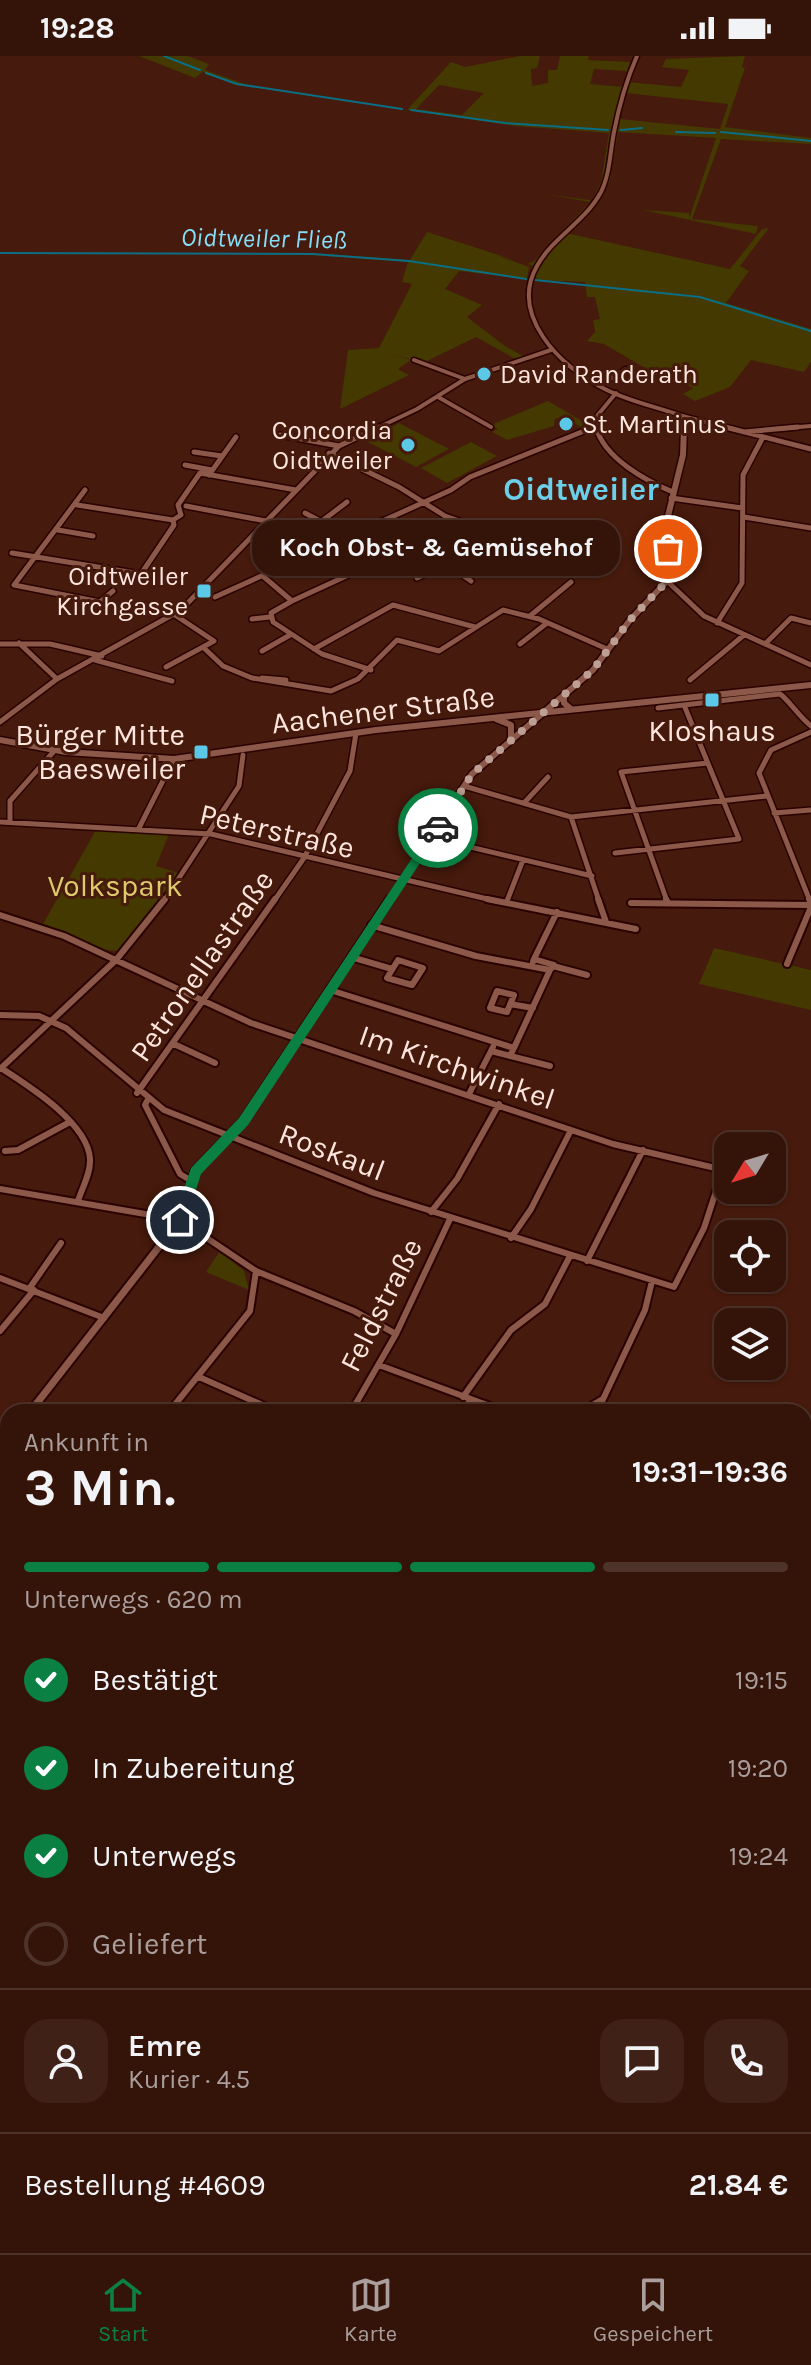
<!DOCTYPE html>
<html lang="de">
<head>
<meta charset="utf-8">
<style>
	:root { --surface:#341409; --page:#3f2117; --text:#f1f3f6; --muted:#a99e9c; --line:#4e332a; --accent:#0b8043 }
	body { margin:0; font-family:Karla,sans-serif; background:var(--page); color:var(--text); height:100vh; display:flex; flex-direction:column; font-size:30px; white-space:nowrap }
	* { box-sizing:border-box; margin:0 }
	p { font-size:26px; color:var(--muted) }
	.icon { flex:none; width:44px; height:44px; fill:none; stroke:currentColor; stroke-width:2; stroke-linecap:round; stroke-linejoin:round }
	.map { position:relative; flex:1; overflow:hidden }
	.sheet { position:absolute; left:0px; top:1348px; width:812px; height:850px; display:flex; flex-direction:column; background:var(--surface); border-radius:24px 24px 0 0; box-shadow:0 2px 6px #0004,0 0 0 2px var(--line) }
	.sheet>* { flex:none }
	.needle { width:52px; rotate:232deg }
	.controls { position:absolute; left:714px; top:1076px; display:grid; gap:16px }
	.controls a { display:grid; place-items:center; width:72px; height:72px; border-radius:16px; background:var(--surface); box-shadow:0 2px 6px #0004,0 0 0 2px var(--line); font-size:40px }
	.pin { position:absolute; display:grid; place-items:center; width:68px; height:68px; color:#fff; margin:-34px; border:4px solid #fff; border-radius:50%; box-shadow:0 2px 8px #0007 }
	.courier { position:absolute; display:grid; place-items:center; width:80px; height:80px; margin:-40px; border:6px solid #0b8043; border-radius:50%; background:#fff; color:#222; box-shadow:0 2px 10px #0007 }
	.bubble { position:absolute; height:56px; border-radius:24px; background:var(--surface); box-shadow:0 2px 6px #0004,0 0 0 2px var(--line); font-size:26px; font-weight:700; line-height:56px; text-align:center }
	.head em { font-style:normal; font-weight:700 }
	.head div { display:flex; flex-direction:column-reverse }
	.head { display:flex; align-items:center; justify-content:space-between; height:136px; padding:0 24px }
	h1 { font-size:52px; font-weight:700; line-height:60px }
	.bar { display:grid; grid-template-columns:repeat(4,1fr); gap:12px 8px; align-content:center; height:96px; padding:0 24px }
	.bar i { height:10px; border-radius:6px; background:var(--line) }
	.bar .current { background:var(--accent) }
	.bar p { grid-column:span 4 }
	.line { display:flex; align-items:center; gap:20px; padding:0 24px; border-top:2px solid var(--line) }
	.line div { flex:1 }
	.round { display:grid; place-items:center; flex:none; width:84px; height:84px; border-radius:24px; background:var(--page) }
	ol { padding:0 24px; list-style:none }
	li { display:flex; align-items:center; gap:24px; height:88px }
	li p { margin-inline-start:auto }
	li .icon { padding:8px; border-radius:50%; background:var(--accent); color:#fff; stroke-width:4 }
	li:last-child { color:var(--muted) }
	li i { width:44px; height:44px; border:4px solid var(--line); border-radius:50% }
	.status { display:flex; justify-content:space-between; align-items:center; height:56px; padding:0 40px; background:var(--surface); direction:ltr }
	.status svg { height:22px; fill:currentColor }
	.dock { display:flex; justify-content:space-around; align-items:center; height:112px; border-top:2px solid var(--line); background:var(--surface); font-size:22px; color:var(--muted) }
	.dock a { display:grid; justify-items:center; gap:4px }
	.dock .current { color:var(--accent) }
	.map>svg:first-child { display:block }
	.green { fill:#443900; fill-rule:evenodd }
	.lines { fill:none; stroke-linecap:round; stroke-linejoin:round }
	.stream { stroke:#0a6e84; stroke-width:2 }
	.minor-far3-casing { stroke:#2a0200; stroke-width:7 }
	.minor-far2-casing { stroke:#2a0200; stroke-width:8 }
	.minor-far1-casing { stroke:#2a0200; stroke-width:10 }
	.minor-casing { stroke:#2a0200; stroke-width:12 }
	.tertiary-far2-casing { stroke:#2a0200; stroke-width:7 }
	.tertiary-far1-casing { stroke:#2a0200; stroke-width:9 }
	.tertiary-casing { stroke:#2a0200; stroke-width:11 }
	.secondary-casing { stroke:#2a0200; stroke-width:9 }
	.minor-far3 { stroke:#8b5849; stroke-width:4 }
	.minor-far2 { stroke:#8b5849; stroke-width:5 }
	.minor-far1 { stroke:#8b5849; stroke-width:6 }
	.minor { stroke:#8b5849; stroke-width:8 }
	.tertiary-far2 { stroke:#8b5849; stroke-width:4 }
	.tertiary-far1 { stroke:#8b5849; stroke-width:6 }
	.tertiary { stroke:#8b5849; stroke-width:7 }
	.secondary { stroke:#8b5849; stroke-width:6 }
	.route { fill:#0b8043 }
	.done { stroke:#be9f94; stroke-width:8; stroke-dasharray:0 14.4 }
	.poi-dot { fill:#5ac8e6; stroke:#461a0c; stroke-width:3 }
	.labels { text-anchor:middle; stroke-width:6; stroke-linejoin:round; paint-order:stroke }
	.far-water-label { font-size:26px; font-style:italic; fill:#84def8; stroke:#461a0c }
	.far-poi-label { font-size:26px; fill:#fee6de; stroke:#461a0c; text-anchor:start }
	.street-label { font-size:30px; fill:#fee6de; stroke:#461a0c }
	.poi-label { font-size:30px; fill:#fee6de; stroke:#461a0c }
	.park-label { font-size:30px; fill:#ddca6c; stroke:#461a0c }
	.far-district-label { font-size:32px; font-weight:bold; fill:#6ccfea; stroke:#461a0c }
</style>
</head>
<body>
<div class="status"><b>19:28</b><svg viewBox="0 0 49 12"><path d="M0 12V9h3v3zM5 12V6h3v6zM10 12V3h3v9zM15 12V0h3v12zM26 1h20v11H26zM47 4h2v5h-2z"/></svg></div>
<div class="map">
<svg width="811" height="2197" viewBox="0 0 811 2197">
	<rect width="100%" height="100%" fill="#461a0c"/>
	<!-- green -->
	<path class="green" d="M 139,0 L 188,0 L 209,8 L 205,14 L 248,29 L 405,53 L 236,29 L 203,16 L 195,22 Z
		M 520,0 L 540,0 L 537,12 L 531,13 L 532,30 L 548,27 L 548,14 L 557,14 L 560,0 L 589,0 L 588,4 L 630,6 L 627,15 L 594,13 L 590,28 L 625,31 L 628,26 L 681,31 L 689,14 L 662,11 L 666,3 L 745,0 L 742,11 L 745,12 L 725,71 L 811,82 L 811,88 L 721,83 L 692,163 L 758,170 L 756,178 L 643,154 L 689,157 L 689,163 L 716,82 L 618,76 L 610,125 L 600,145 L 616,76 L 611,76 L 603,125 L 592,144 L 601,126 L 609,77 L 515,70 L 407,54 L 451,6 L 465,11 ZM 439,29 L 484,37 L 462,59 L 416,53 ZM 625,37 L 728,48 L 728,49 L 720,73 L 620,63 Z
		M 544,138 L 589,144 L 592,146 L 534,210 L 497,199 L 529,211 L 527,223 L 459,215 L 445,233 L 482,249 L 467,261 L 505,290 L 525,301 L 517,304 L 476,281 L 423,307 L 389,297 L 411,304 L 398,313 L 409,319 L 340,353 L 348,294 L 379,292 L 412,228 L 402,226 L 408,206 L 311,199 L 24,197 L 308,197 L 410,204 L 427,176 L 527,208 L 534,205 L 590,146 Z
		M 769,172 L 740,210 L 749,215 L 726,247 L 811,273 L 811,306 L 804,316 L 751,304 L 730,331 L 695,345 L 683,338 L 693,332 L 679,325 L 688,320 L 682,315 L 674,318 L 665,314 L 655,318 L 604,288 L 587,285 L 595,276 L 593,264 L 600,263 L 595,241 L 587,241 L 585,226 L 533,224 L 537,223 L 535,218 L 546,199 L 566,177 L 730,213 L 762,173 Z
		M 548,345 L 582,365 L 594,361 L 585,374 L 563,360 L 555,363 L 554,370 L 507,384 L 492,376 L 498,373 L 491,369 Z
		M 399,367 L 449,393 L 416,411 L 366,385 Z
		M 471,386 L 497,400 L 447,427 L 421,412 Z
		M 96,774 L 169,778 L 156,810 L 178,817 L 121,895 L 106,894 L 43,868 Z
		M 714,892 L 811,914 L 811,954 L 699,928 Z
		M 220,1195 L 244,1215 L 249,1234 L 206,1216 Z
		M 804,2031 L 811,2035 L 811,2135 L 804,2133 Z
		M 8,2093 L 8,2190 L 144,2190 L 138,2197 L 0,2197 L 0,2098 Z
		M 804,2139 L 811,2140 L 811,2197 L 221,2197 L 213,2190 L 804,2190 Z"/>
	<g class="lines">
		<!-- stream -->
		<path class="stream" d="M 164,0 L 200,14
			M 206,17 L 237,28 L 402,53
			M 411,54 L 505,67 L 608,74
			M 621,74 L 642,72
			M 676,76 L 715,77
			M 721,76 L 811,85
			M 0,197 L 313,198 L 409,205 L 526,223
			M 535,224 L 700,241 L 811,275"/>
		<!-- minor-far3 casing -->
		<g class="minor-far3-casing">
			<path id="minor-far3" d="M 414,304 L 465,323
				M 599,330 L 626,313
				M 438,341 L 491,371
				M 682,360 L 733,373
				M 375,373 L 417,353 L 465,323 L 551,294
				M 589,373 L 594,371
				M 596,373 L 597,360 L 616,337
				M 776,373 L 811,370"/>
		</g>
		<!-- minor-far2 casing -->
		<g class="minor-far2-casing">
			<path id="minor-far2" d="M 596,371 C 604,402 646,425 673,436
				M 725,371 L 811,393
				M 744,376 L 798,371
				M 280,379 L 339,390
				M 194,396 L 222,400
				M 329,397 L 399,431 L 445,460 L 474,470 L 507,500 L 501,503
				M 185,409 L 212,414
				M 209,419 L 236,381
				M 85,434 L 14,529 L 100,546 L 113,535
				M 671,442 L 742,452
				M 77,449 L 173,464 L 181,459 L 178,449 L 200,417 L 296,434
				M 186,450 L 266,465
				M 305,457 L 348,480
				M 744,461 L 811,472
				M 322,465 L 347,446
				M 382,465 L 471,525
				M 58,474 L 93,480
				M 12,497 L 141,518 L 174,469 L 173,464
				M 388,503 L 417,489
				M 264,521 L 292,545 L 271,557 L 273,566 L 322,598 L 371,614
				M 417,522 L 492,486
				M 667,525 L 704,560 L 811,609
				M 215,541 L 451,434 L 470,421 L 594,371
				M 292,545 L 381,504
				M 530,560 L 571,526
				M 252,563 L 270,561
				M 717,567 L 742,527 L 743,419 L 763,381
				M 19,587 L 57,623
				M 0,588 L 50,588 L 102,600
				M 520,588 L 547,567
				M 765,588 L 791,562 L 811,567
				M 205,593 L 223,610 L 252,622 L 331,635 L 358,623 L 397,584 L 439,595 L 503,554 L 539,563 L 607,593
				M 314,593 L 393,549 L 475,571
				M 262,595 L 290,579
				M 95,604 L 172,625
				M 166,611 L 214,585 L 175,559
				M 262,622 L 286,624
				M 690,624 L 744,579
				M 658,652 L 780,638 C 787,642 800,662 811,670
				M 0,666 L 57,623 L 181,554 L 339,390 L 379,371
				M 464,730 L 571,761 L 599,845
				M 524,747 L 548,721
				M 774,757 L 811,754
				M 571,761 L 767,740
				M 0,766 L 211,778 L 496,845
				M 10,766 L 10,745 L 55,694
				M 139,772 L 174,703
				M 432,782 L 592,820
				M 615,797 L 739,783 L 684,649
				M 164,845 L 239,730 L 243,699
				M 274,845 L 304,802 L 350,715 L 356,677
				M 507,845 L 523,804
				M 667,845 L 621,716 L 708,707
				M 810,845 L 759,717 L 771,694 L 811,676"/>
		</g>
		<!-- minor-far1 casing -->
		<g class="minor-far1-casing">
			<path id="minor-far1" d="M 487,843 L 636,873
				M 598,843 L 606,866
				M 666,843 L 668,847
				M 809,843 L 811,847
				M 631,847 L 811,849
				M 0,859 L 64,880 L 251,967 L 613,1088 L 728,1115
				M 371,869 L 476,900 L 550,914 L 554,909
				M 351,901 L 392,913
				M 534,903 L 557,856
				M 398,904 L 423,912 L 412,929 L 387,922 Z
				M 533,906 L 534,903 L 554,909
				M 787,908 L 811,851
				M 553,910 L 587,919
				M 330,934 L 514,992 L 510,1000
				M 497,935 L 514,939 L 507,956 L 490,952 Z
				M 510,948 L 533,952
				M 0,959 L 39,960 L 66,972 L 164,1054 L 374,1137 L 674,1231 L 704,1172 L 723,1114
				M 174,988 L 215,1007
				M 514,992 L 550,914
				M 491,995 L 550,1010
				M 1,1012 C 29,1030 88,1067 90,1103 C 91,1117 82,1132 78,1145
				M 0,1013 L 116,904 L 165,843
				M 137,1037 L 275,843
				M 469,1038 L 493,991
				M 147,1045 L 145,1049 L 180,1118 L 190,1124
				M 5,1095 L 18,1094 L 68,1067
				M 0,1133 L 180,1164 L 256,1215 L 354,1255 L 396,1278
				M 431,1156 L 457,1123 L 499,1048
				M 511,1182 L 531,1153 L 571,1074
				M 587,1205 L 643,1094
				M 0,1222 L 104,1262
				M 29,1233 L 61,1187
				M 0,1275 L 34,1234
				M 379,1309 L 506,1356
				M 199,1321 L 278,1356
				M 463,1341 L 511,1274 L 545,1248 L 570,1200
				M 169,1356 L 250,1255 L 256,1215
				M 351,1356 L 396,1278 L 450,1163
				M 463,1356 L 470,1344
				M 581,1356 L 601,1344
				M 597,1356 L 645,1254 L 652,1225
				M 0,1366 L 8,1370
				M 1,1392 L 8,1395"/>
		</g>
		<!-- minor casing -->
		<g class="minor-casing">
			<path id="minor" d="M 0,1549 L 8,1550
				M 0,1614 L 8,1618
				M 0,1820 L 4,1824
				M 0,1953 L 8,1948
				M 0,1982 L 8,1998"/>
		</g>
		<!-- tertiary-far2 casing -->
		<g class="tertiary-far2-casing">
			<path id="tertiary-far2" d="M 637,0 C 626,25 619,50 614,76 C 610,96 610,118 601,136 C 585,166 553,181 537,210 C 509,259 560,310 601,331 C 626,345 655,350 682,360 L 684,373"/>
		</g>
		<!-- tertiary-far1 casing -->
		<g class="tertiary-far1-casing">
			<path id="tertiary-far1" d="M 389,845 L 472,718 L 593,614 L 630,564 L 667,525 L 668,460 L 683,399 L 684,371"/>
		</g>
		<!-- tertiary casing -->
		<g class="tertiary-casing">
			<path id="tertiary" d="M 30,1356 L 180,1164 L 195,1115 L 243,1065 L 390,843
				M 0,1392 L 8,1383"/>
		</g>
		<!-- secondary casing -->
		<g class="secondary-casing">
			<path id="secondary" d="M 564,641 L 564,647 L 571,653
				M 496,663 L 511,669 L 511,682
				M 0,684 L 66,696 L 174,703 L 376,674 L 811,629"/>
		</g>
		<!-- minor-far3 -->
		<use href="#minor-far3" class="minor-far3"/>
		<!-- minor-far2 -->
		<use href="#minor-far2" class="minor-far2"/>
		<!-- minor-far1 -->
		<use href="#minor-far1" class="minor-far1"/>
		<!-- minor -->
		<use href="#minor" class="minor"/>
		<!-- tertiary-far2 -->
		<use href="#tertiary-far2" class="tertiary-far2"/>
		<!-- tertiary-far1 -->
		<use href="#tertiary-far1" class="tertiary-far1"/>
		<!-- tertiary -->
		<use href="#tertiary" class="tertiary"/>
		<!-- secondary -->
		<use href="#secondary" class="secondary"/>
	</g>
	<!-- route -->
	<path class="route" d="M 434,769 L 443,772 L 248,1069 L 201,1118 L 185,1168 L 175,1168 L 173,1164 L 191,1112 L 239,1062 Z"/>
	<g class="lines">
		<!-- done -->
		<path class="done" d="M 438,772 L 472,718 L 593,614 L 630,564 L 667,525 L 668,493"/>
	</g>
	<!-- markers -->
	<g class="poi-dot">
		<circle cx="484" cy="318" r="8"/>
		<circle cx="566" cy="368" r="8"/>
		<circle cx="408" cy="389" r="8"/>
		<rect x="196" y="527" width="16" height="16" rx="4"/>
		<rect x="704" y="636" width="16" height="16" rx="4"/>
		<rect x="193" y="688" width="16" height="16" rx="4"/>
	</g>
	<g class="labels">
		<!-- far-water labels -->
		<g class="far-water-label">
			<text transform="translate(264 182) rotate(1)" y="9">Oidtweiler Fließ</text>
		</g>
		<!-- far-poi labels -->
		<g class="far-poi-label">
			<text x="500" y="327">David Randerath</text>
			<text x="582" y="377">St. Martinus</text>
			<text x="392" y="383" text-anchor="end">Concordia<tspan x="392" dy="30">Oidtweiler</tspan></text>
			<text x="188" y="529" text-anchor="end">Oidtweiler<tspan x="188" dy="30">Kirchgasse</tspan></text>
		</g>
		<!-- street labels -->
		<g class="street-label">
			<text transform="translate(383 654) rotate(-7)" y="10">Aachener Straße</text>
			<text transform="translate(277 775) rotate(13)" y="10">Peterstraße</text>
			<text transform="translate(202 910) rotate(-55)" y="10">Petronellastraße</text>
			<text transform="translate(457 1011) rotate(19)" y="10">Im Kirchwinkel</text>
			<text transform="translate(332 1096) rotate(21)" y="10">Roskaul</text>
			<text transform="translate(381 1249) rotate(-63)" y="10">Feldstraße</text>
		</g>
		<!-- poi labels -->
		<g class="poi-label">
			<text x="712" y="685">Kloshaus</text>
			<text x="185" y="689" text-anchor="end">Bürger Mitte<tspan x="185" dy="34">Baesweiler</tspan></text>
		</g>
		<!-- park labels -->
		<g class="park-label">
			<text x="115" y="840">Volkspark</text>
		</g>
		<!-- far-district labels -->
		<g class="far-district-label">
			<text x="581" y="444">Oidtweiler</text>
		</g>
	</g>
</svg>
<div class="controls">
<a><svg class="needle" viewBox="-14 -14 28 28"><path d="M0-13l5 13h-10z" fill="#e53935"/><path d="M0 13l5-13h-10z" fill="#a99e9c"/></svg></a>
<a><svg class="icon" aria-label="locate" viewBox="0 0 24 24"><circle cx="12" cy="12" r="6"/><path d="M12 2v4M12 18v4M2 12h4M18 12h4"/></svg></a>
<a><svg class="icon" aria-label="layers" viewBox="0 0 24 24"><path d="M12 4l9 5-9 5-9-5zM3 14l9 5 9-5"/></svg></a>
</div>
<div class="pin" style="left:668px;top:493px;background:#ea580c"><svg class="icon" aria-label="bag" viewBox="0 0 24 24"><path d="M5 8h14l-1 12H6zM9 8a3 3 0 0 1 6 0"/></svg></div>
<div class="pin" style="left:180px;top:1164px;background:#1f2937"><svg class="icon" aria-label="home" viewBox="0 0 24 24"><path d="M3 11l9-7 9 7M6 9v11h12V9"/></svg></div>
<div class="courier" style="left:438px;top:772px"><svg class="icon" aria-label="car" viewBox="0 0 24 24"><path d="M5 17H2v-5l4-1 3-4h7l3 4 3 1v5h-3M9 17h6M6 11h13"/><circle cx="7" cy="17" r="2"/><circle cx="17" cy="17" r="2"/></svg></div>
<div class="bubble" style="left:252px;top:464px;width:368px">Koch Obst- &amp; Gemüsehof</div>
<section class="sheet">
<div class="head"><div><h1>3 Min.</h1><p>Ankunft in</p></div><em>19:31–19:36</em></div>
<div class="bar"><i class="current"></i><i class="current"></i><i class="current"></i><i></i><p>Unterwegs · 620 m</p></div>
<ol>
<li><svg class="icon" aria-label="check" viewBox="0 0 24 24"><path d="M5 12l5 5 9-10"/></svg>Bestätigt<p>19:15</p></li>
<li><svg class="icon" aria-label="check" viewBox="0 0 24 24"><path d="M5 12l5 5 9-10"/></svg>In Zubereitung<p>19:20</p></li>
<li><svg class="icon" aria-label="check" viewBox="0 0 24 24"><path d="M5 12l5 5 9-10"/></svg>Unterwegs<p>19:24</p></li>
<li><i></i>Geliefert</li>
</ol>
<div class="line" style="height:144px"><a class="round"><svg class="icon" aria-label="person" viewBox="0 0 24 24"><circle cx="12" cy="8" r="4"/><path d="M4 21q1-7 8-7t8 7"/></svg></a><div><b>Emre</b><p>Kurier · 4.5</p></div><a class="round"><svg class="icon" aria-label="chat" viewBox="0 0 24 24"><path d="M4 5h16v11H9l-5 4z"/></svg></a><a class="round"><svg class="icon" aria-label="phone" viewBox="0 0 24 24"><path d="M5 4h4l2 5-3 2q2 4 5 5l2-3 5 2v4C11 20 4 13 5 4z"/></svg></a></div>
<div class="line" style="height:104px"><div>Bestellung #4609</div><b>21.84 €</b></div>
</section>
</div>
<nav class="dock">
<a class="current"><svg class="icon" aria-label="home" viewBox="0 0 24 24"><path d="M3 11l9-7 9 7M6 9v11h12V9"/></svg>Start</a>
<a><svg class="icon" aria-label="map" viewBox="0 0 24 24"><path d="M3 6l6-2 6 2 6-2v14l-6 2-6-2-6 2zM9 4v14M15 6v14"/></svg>Karte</a>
<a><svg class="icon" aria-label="saved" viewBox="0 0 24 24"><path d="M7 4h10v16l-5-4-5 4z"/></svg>Gespeichert</a>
</nav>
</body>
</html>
